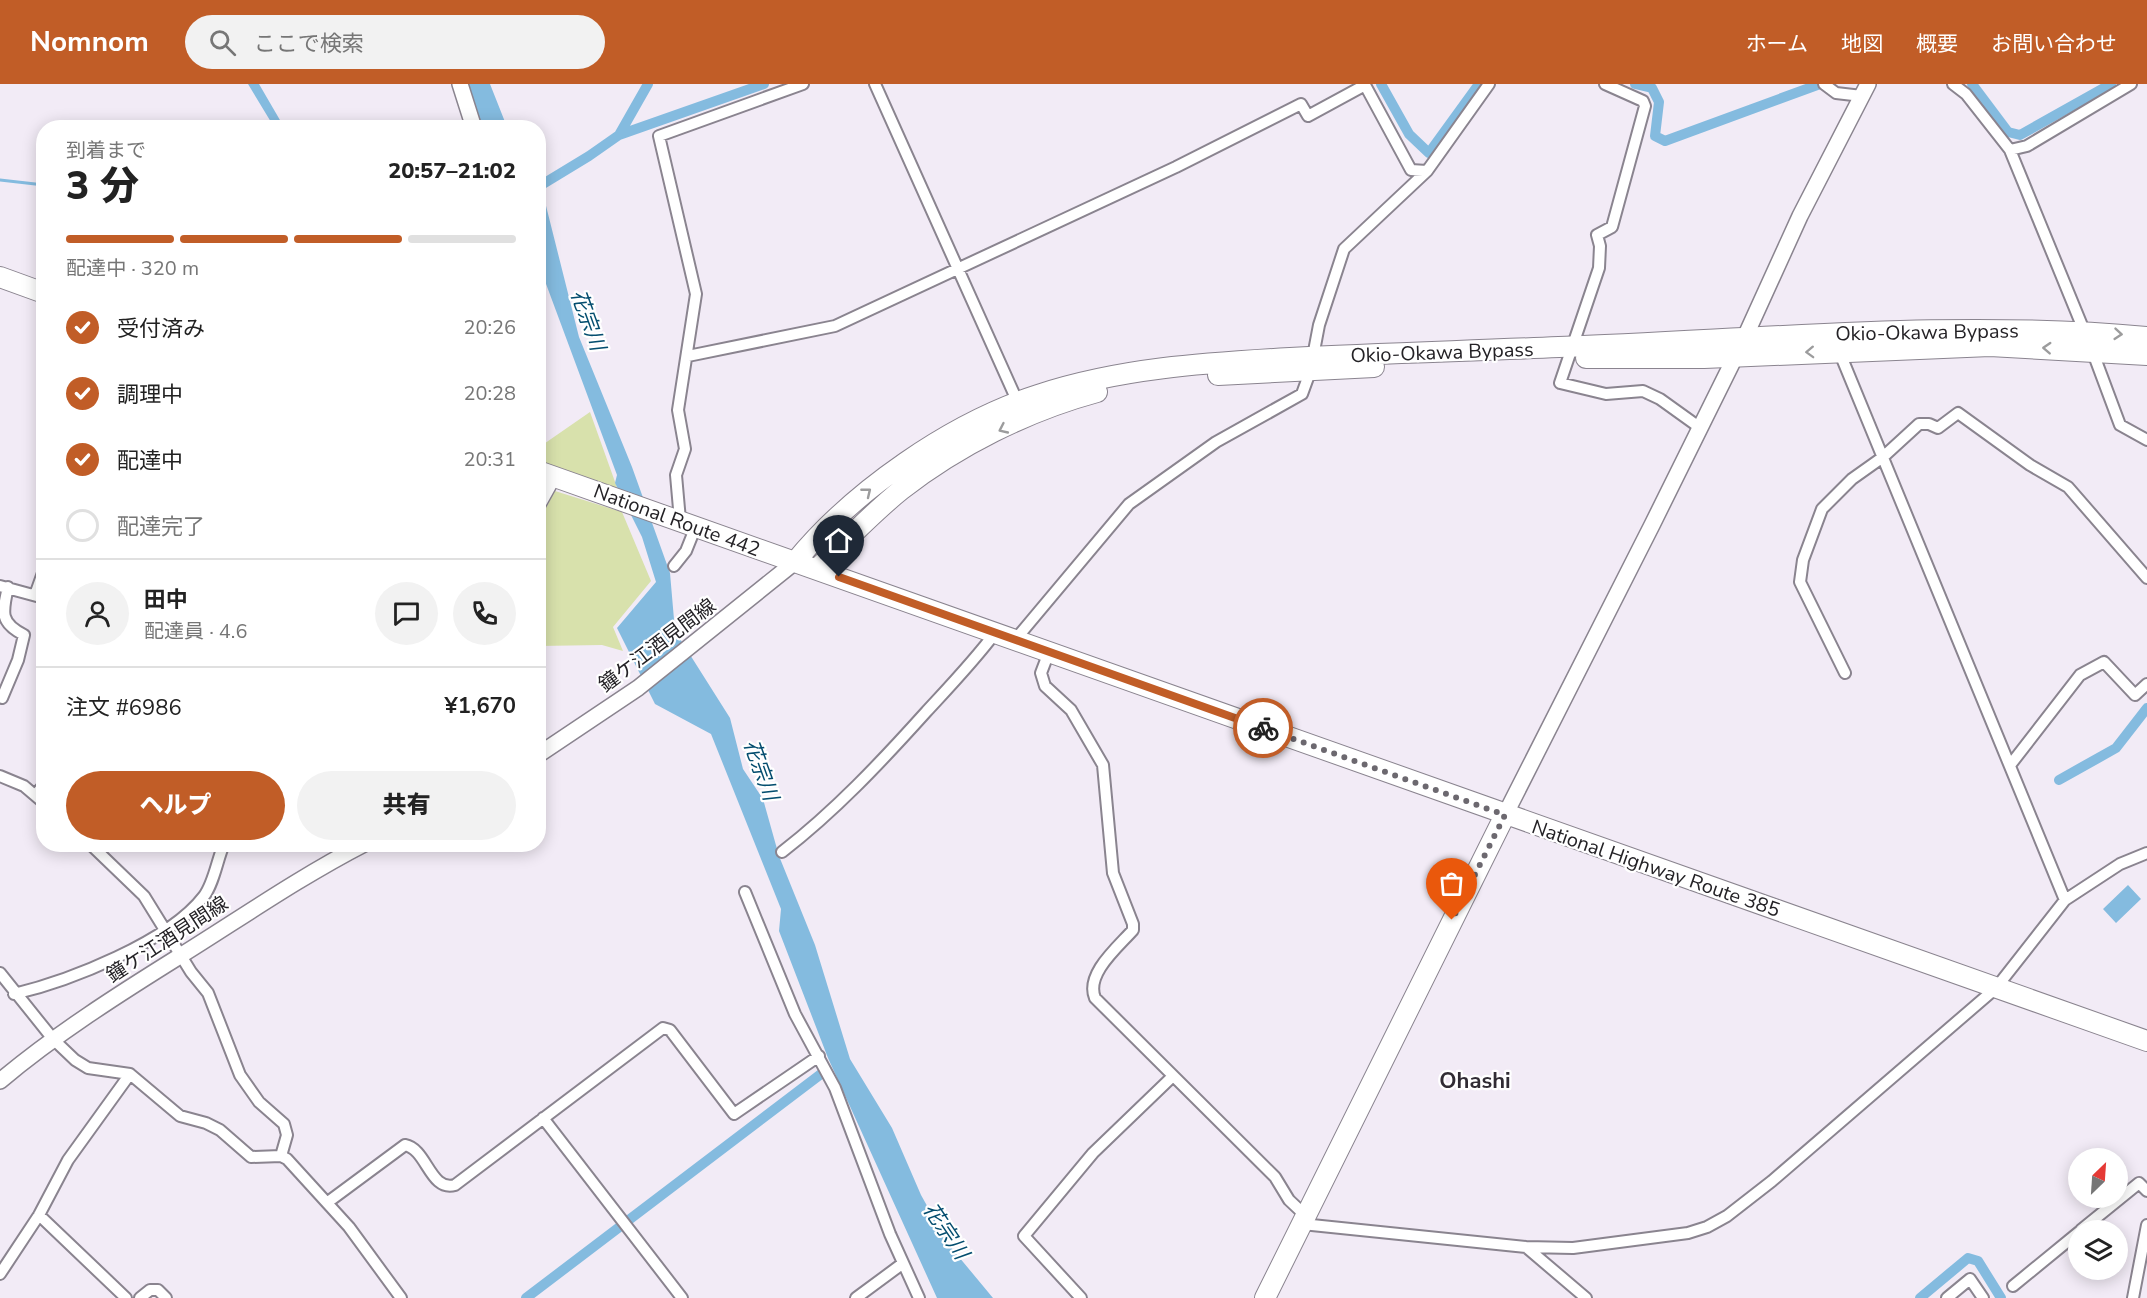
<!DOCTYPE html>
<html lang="ja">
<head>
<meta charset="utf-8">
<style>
	:root { --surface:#fff; --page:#f2f2f2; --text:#222; --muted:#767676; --line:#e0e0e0; --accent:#c15d27 }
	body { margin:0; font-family:"Nunito Sans","Noto Sans JP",sans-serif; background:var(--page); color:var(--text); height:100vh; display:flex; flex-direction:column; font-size:22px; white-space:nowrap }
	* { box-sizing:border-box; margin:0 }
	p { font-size:20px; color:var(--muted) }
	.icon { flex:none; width:33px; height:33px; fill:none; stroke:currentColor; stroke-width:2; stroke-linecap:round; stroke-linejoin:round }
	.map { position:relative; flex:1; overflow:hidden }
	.sheet { position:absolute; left:36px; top:36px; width:510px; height:732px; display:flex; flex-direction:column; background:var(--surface); border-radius:24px; box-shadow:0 3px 15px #0003 }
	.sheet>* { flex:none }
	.needle { width:39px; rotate:25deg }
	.fabs { position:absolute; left:2068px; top:1064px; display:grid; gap:12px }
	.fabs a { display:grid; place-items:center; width:60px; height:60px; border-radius:50%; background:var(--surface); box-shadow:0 3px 15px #0003; font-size:30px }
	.pin { position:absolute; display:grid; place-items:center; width:51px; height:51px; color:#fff; margin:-62px -26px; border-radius:50% 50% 50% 0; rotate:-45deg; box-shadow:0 0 6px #0007 }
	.pin .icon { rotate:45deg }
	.courier { position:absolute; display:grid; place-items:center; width:60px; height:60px; margin:-30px; border:4px solid #c15d27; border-radius:50%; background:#fff; color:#222; box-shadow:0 2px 8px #0007 }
	.head em { font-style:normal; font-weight:800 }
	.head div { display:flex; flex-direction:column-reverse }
	.head { display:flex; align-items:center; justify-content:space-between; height:102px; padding:0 30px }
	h1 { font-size:39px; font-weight:800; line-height:45px }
	.bar { display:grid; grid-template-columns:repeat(4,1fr); gap:9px 6px; align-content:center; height:72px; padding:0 30px }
	.bar i { height:8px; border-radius:4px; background:var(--line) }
	.bar .on { background:var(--accent) }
	.bar p { grid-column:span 4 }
	.line { display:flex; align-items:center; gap:15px; padding:0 30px; border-top:2px solid var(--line) }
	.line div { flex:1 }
	.round { display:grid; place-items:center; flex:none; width:63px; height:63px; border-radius:32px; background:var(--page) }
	ol { padding:0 30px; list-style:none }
	li { display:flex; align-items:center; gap:18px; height:66px }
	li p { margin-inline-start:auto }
	li .icon { padding:6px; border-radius:50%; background:var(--accent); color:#fff; stroke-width:4 }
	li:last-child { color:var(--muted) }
	li i { width:33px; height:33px; border:3px solid var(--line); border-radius:50% }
	.button { display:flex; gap:12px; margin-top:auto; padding:12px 30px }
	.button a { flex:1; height:69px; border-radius:36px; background:var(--accent); color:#fff; font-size:24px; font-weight:800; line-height:69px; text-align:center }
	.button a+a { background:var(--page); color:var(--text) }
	header { display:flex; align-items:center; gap:36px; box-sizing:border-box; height:84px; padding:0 30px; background:var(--accent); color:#fff }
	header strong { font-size:28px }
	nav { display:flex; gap:33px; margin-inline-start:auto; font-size:21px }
	.search { width:420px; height:54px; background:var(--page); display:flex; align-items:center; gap:15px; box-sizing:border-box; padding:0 21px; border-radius:33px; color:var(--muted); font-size:22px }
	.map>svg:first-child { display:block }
	.green { fill:#d8e1ac }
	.water { fill:#84bbdf }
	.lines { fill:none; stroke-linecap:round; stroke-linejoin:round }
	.stream { stroke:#84bbdf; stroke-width:3 }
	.canal { stroke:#84bbdf; stroke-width:10 }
	.street-casing { stroke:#8a848f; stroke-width:14 }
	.secondary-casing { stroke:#8a848f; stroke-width:18 }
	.highway-casing { stroke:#8a848f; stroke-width:22 }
	.street { stroke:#fff; stroke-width:10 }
	.secondary { stroke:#fff; stroke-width:15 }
	.highway { stroke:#fff; stroke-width:20 }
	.oneway { stroke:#9c9c9d }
	.done { stroke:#6c686f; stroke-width:6; stroke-dasharray:0 10.8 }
	.route { stroke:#c15d27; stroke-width:8 }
	.labels { text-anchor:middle; stroke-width:4.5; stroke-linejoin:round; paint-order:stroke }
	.street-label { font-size:20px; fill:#242226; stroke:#fff }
	.water-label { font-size:21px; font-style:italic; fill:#044d6f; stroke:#fff }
	.quarter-label { font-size:22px; font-weight:bold; fill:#312c34; stroke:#fff }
</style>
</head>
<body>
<header>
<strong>Nomnom</strong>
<div class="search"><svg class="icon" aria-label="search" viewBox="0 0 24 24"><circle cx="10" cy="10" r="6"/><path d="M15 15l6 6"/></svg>ここで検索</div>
<nav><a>ホーム</a><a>地図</a><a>概要</a><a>お問い合わせ</a></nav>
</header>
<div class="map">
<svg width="2147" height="1214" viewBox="0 0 2147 1214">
	<rect width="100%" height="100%" fill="#f2ebf6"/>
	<!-- green -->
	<path class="green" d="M 590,328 L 619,409 L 539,387 L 538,364 Z
		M 555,407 L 622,428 L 651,497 L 613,543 L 623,567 L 602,561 L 539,562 L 539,437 Z"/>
	<!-- water -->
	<path class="water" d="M 248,0 L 259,0 L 284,43 L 274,43 Z
		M 464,0 L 490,0 L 507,43 L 481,43 Z
		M 538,90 L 579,253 L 632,383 L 670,489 L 675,547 L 730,634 L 743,685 L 763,715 L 779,772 L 815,861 L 850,975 L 892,1044 L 921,1111 L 949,1161 L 993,1214 L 937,1214 L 828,974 L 779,847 L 781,825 L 711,650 L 655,620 L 617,544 L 656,498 L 642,453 L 615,399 L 617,391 L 539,181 Z
		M 2128,801 L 2141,815 L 2116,839 L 2103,825 Z"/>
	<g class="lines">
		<!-- stream -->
		<path class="stream" d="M 0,96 L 44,101"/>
		<!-- canal -->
		<path class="canal" d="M 1381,0 L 1409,50 L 1429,69 L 1479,0
			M 1635,0 L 1652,4 L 1659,18 L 1655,52 L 1665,57 L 1820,0
			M 1972,0 L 2008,48 L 2020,51 L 2111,0
			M 619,51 L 764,0
			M 538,103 L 589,72 L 619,51 L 648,0
			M 2059,696 L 2116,664 L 2147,624
			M 526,1214 L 821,990
			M 1920,1214 L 1968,1174 L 1978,1177 L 2001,1214"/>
		<!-- street casing -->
		<g class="street-casing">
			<path id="street" d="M 875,0 L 1019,321
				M 1605,0 L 1643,17 L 1645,22 L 1612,143 L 1597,151 L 1600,162 L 1599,184 L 1560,299 L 1606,310 L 1643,307 L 1660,315 L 1699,343
				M 1824,0 L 1836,9 L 1862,12
				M 1953,0 L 1966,10 L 2010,66 L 2085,249
				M 2010,66 L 2027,62 L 2131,0
				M 2092,266 L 2120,341 L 2147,356
				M 1839,267 L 2065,816
				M 688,272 L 835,242 L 1176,83 L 1301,20 L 1308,32 L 1365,1 L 1411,86 L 1427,87
				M 680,436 L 676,391 L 685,365 L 678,326 L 696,210 L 659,52 L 803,0
				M 674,482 L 686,467 L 696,442
				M 0,502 L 44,514
				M 35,511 L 44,486
				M 1015,556 L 1129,420 L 1216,358 L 1302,310 L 1310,288 L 1319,241 L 1344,165 L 1427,87 L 1489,0
				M 1049,568 L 1041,589 L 1045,602 L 1071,626 L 1103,681 L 1113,789 L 1133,840 L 1133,846 C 1118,863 1085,890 1095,914 L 1275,1093 L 1289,1116 L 1306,1132
				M 1845,589 L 1800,498 L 1803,476 L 1822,425 L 1852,395 L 1883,373 L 1919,340 L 1929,340 L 1938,344 L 1958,329 L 2030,381 L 2068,403 L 2147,494
				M 2,614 L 18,576 L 24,551 C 0,539 2,529 8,503
				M 2011,680 L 2080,591 L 2104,578 L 2135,611 L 2147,600
				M 0,692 L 24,702 L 44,719
				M 35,711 L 44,701
				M 90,760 L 144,812 L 191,888 L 208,909 L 240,991 L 259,1018 L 284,1040 L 287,1051 L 281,1072
				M 782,768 C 835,727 881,678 926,628 C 950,602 974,577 995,549
				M 745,808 L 795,930 L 835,1004 L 890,1150 L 919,1214
				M 0,889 L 53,955 L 75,976 L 88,984 L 130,990 L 180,1032 L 206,1039 L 220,1046 L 251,1073 L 281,1072 L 287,1075 L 349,1143 L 401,1214
				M 14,910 C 69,897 169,858 204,812 C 214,799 217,776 224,760
				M 543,1034 L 682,1214
				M 328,1118 L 405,1061 C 427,1065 430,1108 455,1101 L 663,944 L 670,946 L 734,1030 L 819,972
				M 39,1131 L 126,1214
				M 1302,1140 L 1526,1163 L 1573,1164 L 1688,1149 L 1707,1143 L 1727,1132 L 1772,1097 L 1996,904 L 2065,816 L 2120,780 L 2147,769
				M 2081,1146 L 2139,1099 L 2147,1107
				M 1526,1163 L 1586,1214
				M 0,1190 L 39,1131 L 68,1076 L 130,990
				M 2013,1202 L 2079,1148
				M 140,1214 L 150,1206 L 158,1206 L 166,1214
				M 856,1214 L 902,1180
				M 1081,1214 L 1024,1152 L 1093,1069 L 1173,992
				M 1947,1214 L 1970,1195 L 1983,1214
				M 2133,1214 L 2147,1141"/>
		</g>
		<!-- secondary casing -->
		<g class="secondary-casing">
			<path id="secondary" d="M 460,0 L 474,44
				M 538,420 L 553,393
				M 538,671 L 638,604 L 795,478
				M 1505,731 L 1652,441 L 1745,253 L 1800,132 L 1868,0
				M 0,997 C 56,950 119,910 180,872 C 241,834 300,793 364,760"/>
		</g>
		<!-- highway casing -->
		<g class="highway-casing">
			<path id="highway" d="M 0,193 L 44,209
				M 1586,274 L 1704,274 L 1990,262 L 2147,271
				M 1218,291 L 1374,283
				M 538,387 L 2147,957
				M 795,478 C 853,407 951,339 1038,311 C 1120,284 1204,279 1290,274 C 1379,269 1469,267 1559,263 C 1755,256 1951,235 2147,253
				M 817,485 C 844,459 871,430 901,406 C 957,362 1027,327 1097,308
				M 1265,1214 L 1505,731"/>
		</g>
		<!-- street -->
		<use href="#street" class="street"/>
		<!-- secondary -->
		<use href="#secondary" class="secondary"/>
		<!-- highway -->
		<use href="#highway" class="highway"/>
	</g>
	<!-- one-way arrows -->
	<defs><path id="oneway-chevron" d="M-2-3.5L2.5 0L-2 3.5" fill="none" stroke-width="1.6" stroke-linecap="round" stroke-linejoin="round" transform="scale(1.5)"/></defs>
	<g class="oneway">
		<use href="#oneway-chevron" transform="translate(2118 250) rotate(5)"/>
		<use href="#oneway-chevron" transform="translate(2047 264) rotate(-177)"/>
		<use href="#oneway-chevron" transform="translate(1810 268) rotate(178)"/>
		<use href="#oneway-chevron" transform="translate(1003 345) rotate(155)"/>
		<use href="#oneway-chevron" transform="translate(867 408) rotate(-39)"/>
	</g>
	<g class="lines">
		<!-- done -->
		<path class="done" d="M 1263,644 L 1505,731 L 1452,836"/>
		<!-- route -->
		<path class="route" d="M 839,493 L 1263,644"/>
	</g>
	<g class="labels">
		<!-- street labels -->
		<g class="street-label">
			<text transform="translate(1927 248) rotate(-1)" y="7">Okio-Okawa Bypass</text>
			<text transform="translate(1442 268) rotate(-2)" y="7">Okio-Okawa Bypass</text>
			<text transform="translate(677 436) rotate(20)" y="7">National Route 442</text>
			<text transform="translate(657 561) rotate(-37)" y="7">鐘ケ江酒見間線</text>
			<text transform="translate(1656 784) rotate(19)" y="7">National Highway Route 385</text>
			<text transform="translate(167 855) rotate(-33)" y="7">鐘ケ江酒見間線</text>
		</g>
		<!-- water labels -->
		<g class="water-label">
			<text transform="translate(588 236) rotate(70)" y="7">花宗川</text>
			<text transform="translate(761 686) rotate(70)" y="7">花宗川</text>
			<text transform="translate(946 1147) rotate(56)" y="7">花宗川</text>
		</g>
		<!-- quarter labels -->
		<g class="quarter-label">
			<text x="1475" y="1004">Ohashi</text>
		</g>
	</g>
</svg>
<div class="fabs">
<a><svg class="needle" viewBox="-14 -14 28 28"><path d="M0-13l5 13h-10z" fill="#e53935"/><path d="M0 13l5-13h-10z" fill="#767676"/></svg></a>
<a><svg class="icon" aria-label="layers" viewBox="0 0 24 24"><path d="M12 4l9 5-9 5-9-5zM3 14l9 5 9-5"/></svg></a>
</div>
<div class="pin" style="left:1452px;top:836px;background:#ea580c"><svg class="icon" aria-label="bag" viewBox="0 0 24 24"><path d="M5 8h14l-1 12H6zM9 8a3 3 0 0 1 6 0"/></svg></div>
<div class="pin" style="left:839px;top:493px;background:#1f2937"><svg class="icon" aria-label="home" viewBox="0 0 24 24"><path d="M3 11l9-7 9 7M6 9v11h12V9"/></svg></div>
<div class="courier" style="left:1263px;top:644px"><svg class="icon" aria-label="bike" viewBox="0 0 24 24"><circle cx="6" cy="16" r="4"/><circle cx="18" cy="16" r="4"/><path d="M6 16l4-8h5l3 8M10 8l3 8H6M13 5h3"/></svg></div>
<section class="sheet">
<div class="head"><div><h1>3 分</h1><p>到着まで</p></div><em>20:57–21:02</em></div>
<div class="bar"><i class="on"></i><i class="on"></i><i class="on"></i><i></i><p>配達中 · 320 m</p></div>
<ol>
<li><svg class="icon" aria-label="check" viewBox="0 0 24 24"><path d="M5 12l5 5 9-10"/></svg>受付済み<p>20:26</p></li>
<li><svg class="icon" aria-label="check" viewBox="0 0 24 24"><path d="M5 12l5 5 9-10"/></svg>調理中<p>20:28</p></li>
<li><svg class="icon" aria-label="check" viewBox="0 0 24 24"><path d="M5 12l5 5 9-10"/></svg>配達中<p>20:31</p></li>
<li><i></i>配達完了</li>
</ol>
<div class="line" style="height:108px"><a class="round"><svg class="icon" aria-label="person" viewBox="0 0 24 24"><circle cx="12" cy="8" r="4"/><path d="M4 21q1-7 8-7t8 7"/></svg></a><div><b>田中</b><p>配達員 · 4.6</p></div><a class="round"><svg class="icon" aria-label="chat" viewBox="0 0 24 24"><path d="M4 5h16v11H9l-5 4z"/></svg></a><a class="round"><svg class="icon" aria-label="phone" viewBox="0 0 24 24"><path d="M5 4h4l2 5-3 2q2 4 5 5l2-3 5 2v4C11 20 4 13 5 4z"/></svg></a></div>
<div class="line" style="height:78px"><div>注文 #6986</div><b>¥1,670</b></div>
<div class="button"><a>ヘルプ</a><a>共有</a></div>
</section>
</div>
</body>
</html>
